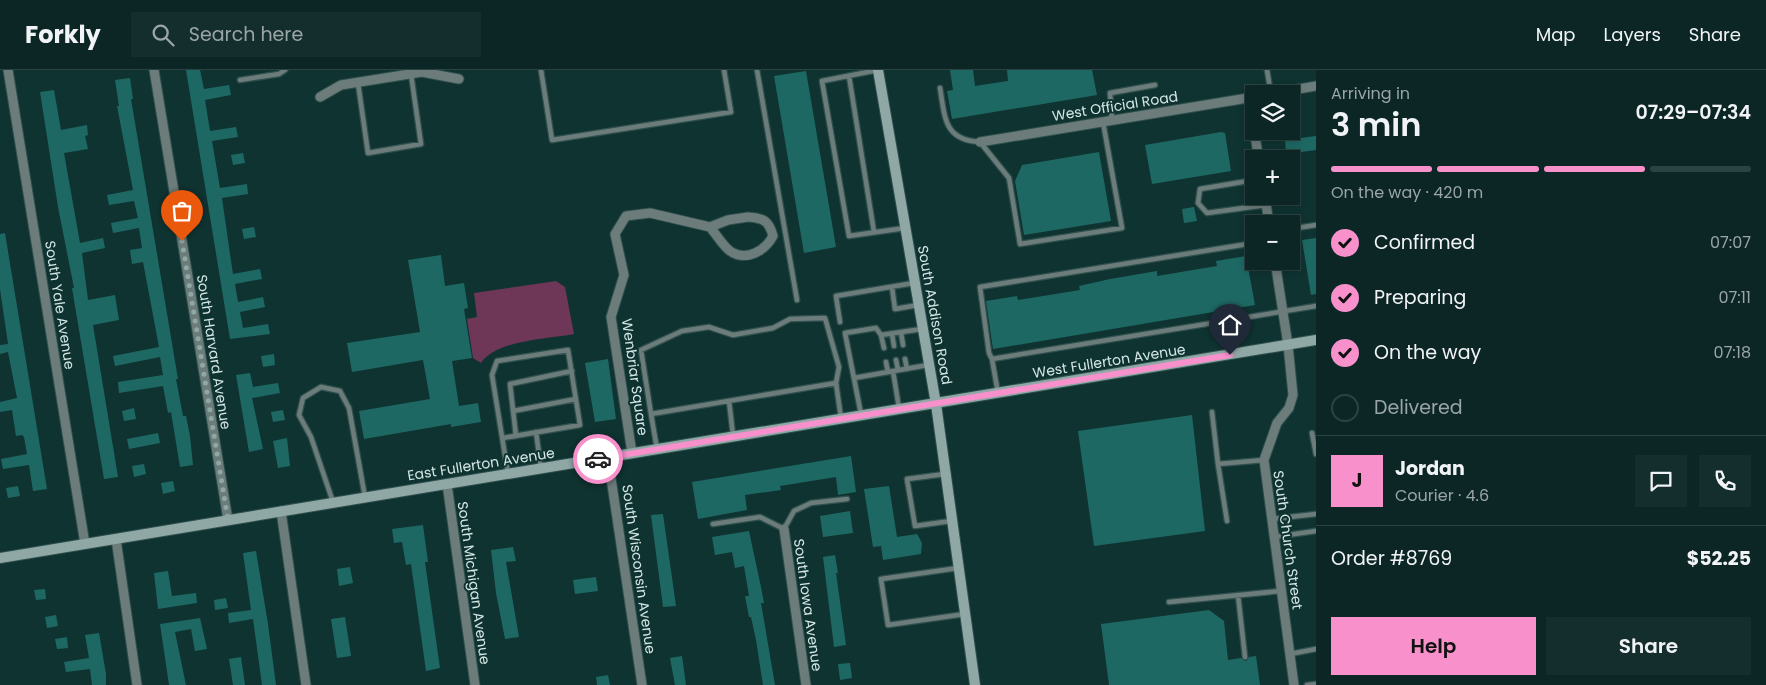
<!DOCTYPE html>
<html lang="en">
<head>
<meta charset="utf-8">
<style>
	:root { --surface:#0b2625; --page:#142e2d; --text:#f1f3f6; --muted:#9aa5a7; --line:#2b4342; --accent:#f890cc }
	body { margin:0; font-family:Poppins,sans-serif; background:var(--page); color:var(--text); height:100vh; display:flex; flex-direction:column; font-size:19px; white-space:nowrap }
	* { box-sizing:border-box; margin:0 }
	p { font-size:16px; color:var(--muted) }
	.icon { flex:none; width:28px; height:28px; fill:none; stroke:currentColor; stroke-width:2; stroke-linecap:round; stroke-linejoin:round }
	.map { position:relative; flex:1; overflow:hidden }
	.drawer { display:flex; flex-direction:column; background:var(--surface); width:450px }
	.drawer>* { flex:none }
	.controls { position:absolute; left:1245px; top:15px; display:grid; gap:10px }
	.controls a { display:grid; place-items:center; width:55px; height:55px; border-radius:0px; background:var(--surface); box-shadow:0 2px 8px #0003,0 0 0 1px var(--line); font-size:25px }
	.pin { position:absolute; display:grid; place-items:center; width:42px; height:42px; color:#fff; margin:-51px -21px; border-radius:50% 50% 50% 0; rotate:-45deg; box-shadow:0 0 5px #0007 }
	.pin .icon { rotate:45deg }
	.courier { position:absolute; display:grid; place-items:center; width:50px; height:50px; margin:-25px; border:4px solid #f890cc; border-radius:50%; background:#fff; color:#222; box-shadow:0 1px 6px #0007 }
	.head em { font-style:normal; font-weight:600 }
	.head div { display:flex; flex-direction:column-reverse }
	.head { display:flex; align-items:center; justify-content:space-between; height:85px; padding:0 15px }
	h1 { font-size:32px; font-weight:600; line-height:38px }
	.bar { display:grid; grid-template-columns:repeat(4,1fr); gap:8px 5px; align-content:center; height:60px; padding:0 15px }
	.bar i { height:6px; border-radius:4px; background:var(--line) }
	.bar .active { background:var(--accent) }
	.bar p { grid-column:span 4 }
	.line { display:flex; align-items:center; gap:12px; padding:0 15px; border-top:1px solid var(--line) }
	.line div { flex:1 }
	.round { display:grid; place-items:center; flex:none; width:52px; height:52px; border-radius:0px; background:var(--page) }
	ol { padding:0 15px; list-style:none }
	li { display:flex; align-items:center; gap:15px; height:55px }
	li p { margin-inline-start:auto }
	li .icon { padding:5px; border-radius:50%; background:var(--accent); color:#111; stroke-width:4 }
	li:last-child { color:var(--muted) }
	li i { width:28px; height:28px; border:2px solid var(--line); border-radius:50% }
	.primary-button { display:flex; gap:10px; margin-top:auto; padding:10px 15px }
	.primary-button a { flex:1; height:58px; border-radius:0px; background:var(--accent); color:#111; font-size:20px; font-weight:600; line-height:58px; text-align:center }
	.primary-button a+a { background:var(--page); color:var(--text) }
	header { display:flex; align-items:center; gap:30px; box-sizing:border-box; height:70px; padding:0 25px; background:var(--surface); border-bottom:1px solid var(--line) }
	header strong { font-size:24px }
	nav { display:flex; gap:28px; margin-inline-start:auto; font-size:18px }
	.search { width:350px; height:45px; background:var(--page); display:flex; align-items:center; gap:12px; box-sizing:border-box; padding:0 18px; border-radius:0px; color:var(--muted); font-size:19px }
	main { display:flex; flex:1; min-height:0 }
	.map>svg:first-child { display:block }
	.green { fill:#6e3657 }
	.building { fill:#1e6864 }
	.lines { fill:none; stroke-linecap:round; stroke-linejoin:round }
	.lane-casing { stroke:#2f504e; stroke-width:7 }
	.street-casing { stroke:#2f504e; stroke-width:11 }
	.secondary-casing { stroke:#2f504e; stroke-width:12 }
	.lane { stroke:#6c7c7a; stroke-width:4.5 }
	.street { stroke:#6c7c7a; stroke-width:9 }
	.secondary { stroke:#8fa8a6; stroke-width:10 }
	.done { stroke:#8fa8a6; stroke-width:5; stroke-dasharray:0 9 }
	.route { stroke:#f890cc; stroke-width:6 }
	.labels { text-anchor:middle; stroke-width:4; stroke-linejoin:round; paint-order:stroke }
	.street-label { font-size:14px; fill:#d4e7e5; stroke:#0f3331 }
</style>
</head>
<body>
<header>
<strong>Forkly</strong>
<div class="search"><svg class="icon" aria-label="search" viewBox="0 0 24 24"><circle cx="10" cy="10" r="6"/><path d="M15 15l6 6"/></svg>Search here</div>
<nav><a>Map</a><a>Layers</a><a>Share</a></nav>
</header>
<main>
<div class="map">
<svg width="1316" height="615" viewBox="0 0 1316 615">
	<rect width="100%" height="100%" fill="#0f3331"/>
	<!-- green -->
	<path class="green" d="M 556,211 L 565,217 L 574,264 C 548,269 496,270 481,293 L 473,288 L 467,249 L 477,247 L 474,223 Z"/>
	<!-- building -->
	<path class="building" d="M 186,0 L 200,0 L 204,19 L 229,15 L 231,25 L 205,30 L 210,61 L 236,57 L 238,67 L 212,71 L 220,118 L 247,114 L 248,124 L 222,128 L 230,184 L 233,204 L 260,199 L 262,209 L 235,214 L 238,232 L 263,227 L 265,237 L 240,242 L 243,258 L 268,254 L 270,264 L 230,269 Z
		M 950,0 L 973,0 L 975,16 L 1008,11 L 1007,0 L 1092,0 L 1097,25 L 952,49 L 947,21 L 953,20 Z
		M 806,1 L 836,177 L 804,183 L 774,6 Z
		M 130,8 L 133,29 L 131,29 L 178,309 L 176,309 L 183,346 L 186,346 L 190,366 L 193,395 L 180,397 L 171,342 L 168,343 L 163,316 L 119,323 L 118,312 L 163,305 L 160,287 L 115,296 L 113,286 L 159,277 L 143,192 L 132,194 L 130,180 L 142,178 L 139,158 L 113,163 L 111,153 L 138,148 L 134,131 L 109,135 L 107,125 L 133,120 L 117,36 L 119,36 L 115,10 Z
		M 54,20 L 61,60 L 87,55 L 88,65 L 85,66 L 88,79 L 64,83 L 80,173 L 103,168 L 105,178 L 82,183 L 88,230 L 115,225 L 119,250 L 93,255 L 118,407 L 104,409 L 72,218 L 74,218 L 58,137 L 40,22 Z
		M 1221,62 L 1225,63 L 1231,101 L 1152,114 L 1145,75 Z
		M 1316,66 L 1316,80 L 1286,84 L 1285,70 Z
		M 1099,82 L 1111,151 L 1024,165 L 1015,111 L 1022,95 Z
		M 243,83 L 245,93 L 233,95 L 231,85 Z
		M 1194,137 L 1197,151 L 1184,153 L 1182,139 Z
		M 254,157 L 256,167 L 244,169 L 242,159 Z
		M 5,163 L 47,419 L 33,421 L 29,395 L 3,399 L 1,389 L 27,384 L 24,367 L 22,365 L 16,366 L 12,340 L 0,342 L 0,332 L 17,328 L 8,282 L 0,284 L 0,275 L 8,274 L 0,219 L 0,164 Z
		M 1316,168 L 1316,224 L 1311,225 L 1302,170 Z
		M 441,185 L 445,216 L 464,213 L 468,238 L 464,239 L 472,288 L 452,291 L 459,336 L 478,333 L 481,352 L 451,357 L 451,354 L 364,369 L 359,341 L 430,329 L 423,290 L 352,302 L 347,273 L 420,262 L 408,190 Z
		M 1246,186 L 1255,235 L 993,279 L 986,231 L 1017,226 L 1018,230 L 1080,220 L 1079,216 L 1110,209 L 1157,201 L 1157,206 L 1217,196 L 1216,191 Z
		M 274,284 L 275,295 L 263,297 L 261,286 Z
		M 608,289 L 616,349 L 595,352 L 585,293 Z
		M 250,303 L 253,317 L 278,313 L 280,323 L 252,328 L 263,379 L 249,382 L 236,305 Z
		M 134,338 L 136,349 L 124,351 L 122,341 Z
		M 283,340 L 285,350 L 273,352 L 271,342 Z
		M 1192,345 L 1205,461 L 1094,476 L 1078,361 Z
		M 158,363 L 160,373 L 129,379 L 127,369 Z
		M 287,368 L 290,396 L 278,398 L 273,371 Z
		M 851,386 L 856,422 L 838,425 L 836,407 L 780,416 L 781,420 L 745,425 L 747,440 L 698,449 L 692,412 Z
		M 144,394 L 146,404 L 134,407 L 132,396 Z
		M 173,411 L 175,421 L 163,424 L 161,413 Z
		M 18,416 L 20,426 L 8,428 L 6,418 Z
		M 889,416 L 897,467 L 917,464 L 922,473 L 921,484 L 883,490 L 881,476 L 873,477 L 864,419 Z
		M 850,441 L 853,463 L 823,467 L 820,446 Z
		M 663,444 L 676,536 L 663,537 L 651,445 Z
		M 423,455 L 428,492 L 425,492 L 440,598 L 426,601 L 411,494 L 406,495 L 402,472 L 394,473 L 392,459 Z
		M 749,461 L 761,517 L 764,533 L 761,533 L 775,615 L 763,615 L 756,570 L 751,547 L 749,547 L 745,526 L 749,526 L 744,496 L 735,498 L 732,482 L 715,485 L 712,467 Z
		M 513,477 L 516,491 L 506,492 L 519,567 L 505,569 L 496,523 L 491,480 Z
		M 256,481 L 268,554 L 276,615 L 262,615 L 253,549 L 229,553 L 228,543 L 251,540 L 243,483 Z
		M 835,485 L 838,503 L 836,503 L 846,575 L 834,577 L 823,487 Z
		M 350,497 L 353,513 L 339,516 L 337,499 Z
		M 168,501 L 172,526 L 196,523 L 197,533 L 158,539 L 154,503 Z
		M 596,507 L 598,521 L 575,524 L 573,510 Z
		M 45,519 L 46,529 L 36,530 L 34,520 Z
		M 226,528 L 228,538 L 215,540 L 214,530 Z
		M 1209,540 L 1224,551 L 1228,590 L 1241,588 L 1246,591 L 1249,587 L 1256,586 L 1260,615 L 1109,615 L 1101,554 Z
		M 56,545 L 58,556 L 47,558 L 45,547 Z
		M 345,547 L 351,586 L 337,588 L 331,549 Z
		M 200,548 L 207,579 L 195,581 L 191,559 L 175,562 L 186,615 L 169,615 L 160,554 Z
		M 99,563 L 106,604 L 106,615 L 92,615 L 90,599 L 66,602 L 64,592 L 89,588 L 85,565 Z
		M 67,567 L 68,578 L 57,579 L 55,569 Z
		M 682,586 L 686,615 L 675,615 L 670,588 Z
		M 241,587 L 245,615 L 233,615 L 229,589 Z
		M 850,593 L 852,608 L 840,610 L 838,594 Z
		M 608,605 L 610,615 L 597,615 L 596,607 Z"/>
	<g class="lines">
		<!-- lane casing -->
		<g class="lane-casing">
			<path id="lane" d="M 541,0 L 552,70 L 731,42 L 724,0
				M 757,0 L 797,230
				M 878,0 L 822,11 L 849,166 L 905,158
				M 1267,0 L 1271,24
				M 849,6 L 874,162
				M 240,10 L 279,4 L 285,0
				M 358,13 L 368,83 L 421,74 L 411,4
				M 940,18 C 945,48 944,70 980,72 L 1009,108 L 1020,174 L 1122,158 L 1103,52
				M 1112,50 L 1110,23 L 1155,15
				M 1254,110 L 1200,119 L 1198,133 L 1207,143 L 1266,135
				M 1291,159 L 1316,155
				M 892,217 L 895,239 L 918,235
				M 840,252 L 836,226 L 914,213
				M 901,262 L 903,275
				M 892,264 L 894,276
				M 881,265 L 884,278
				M 905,289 L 907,299
				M 992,289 L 1316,236
				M 896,290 L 898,300
				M 886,292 L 888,302
				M 893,301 L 899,338
				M 854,308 L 928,295
				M 998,323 L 992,289 L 989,283 L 980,217 L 1254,173
				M 729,331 L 733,365
				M 513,341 L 576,329
				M 1212,342 L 1218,394
				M 651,344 L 641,280 L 682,261 L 709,257 L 733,265 L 773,258 L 790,249 L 825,248 L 839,297 L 836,313
				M 861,344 L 845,263 L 876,258 L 881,265 L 922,259
				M 536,362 L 541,398
				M 1312,363 L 1316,384
				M 516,366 L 510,314 L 572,301
				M 503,368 L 580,355 L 568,280 L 497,291 L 492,305 L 508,404
				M 657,379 L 651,344 L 836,313 L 841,348
				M 945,404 L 907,409 L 915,456 L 951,451
				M 333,432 L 311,367 L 299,345 L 303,328 L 321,317 L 340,321 L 349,338 L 365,427
				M 1272,449 L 1316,444
				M 1227,451 L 1218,394 L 1264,390
				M 713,454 L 760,447 L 784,459 L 794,441 L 811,433 L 847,429
				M 1274,467 L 1316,461
				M 958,498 L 881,509 L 888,555 L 965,544
				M 1238,525 L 1245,587
				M 1169,532 L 1281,521
				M 1290,584 L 1316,579
				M 1307,615 L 1316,614"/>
		</g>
		<!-- street casing -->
		<g class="street-casing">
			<path id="street" d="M 8,0 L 85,474
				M 154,0 L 228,450
				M 1271,24 L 1316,16
				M 320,27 L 341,15 L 422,2 L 459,9
				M 1249,27 L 1254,58
				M 1254,61 L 1259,89
				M 980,72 L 1254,27
				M 1265,126 L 1269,154
				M 748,147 C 764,148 769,151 773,166 C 765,181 746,192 730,181 C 723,176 716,164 710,157 L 728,150 Z
				M 1275,191 L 1288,275 L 1293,325 L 1289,338 L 1277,353 L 1264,390 L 1294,615
				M 632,383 L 611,247 L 624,205 L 615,164 L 626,146 L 650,143 L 710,157
				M 608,388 L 642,615
				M 447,414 L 475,615
				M 281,441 L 306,615
				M 784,459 L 806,615
				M 116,469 L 137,615"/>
		</g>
		<!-- secondary casing -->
		<g class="secondary-casing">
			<path id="secondary" d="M 878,0 L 936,334 L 975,615
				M 0,488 L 1316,270"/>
		</g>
		<!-- lane -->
		<use href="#lane" class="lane"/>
		<!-- street -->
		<use href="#street" class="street"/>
		<!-- secondary -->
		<use href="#secondary" class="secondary"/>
	</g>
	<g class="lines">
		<!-- done -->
		<path class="done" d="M 182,171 L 228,450 L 598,389"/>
		<!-- route -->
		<path class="route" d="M 598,389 L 1230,285"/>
	</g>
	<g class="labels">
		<!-- street labels -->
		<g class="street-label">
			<text transform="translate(1115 36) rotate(-9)" y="5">West Official Road</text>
			<text transform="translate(60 235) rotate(81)" y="5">South Yale Avenue</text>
			<text transform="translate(935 245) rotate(80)" y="5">South Addison Road</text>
			<text transform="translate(214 282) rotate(81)" y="5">South Harvard Avenue</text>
			<text transform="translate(1109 291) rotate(-9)" y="5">West Fullerton Avenue</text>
			<text transform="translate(635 307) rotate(82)" y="5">Wenbriar Square</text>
			<text transform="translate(481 394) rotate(-9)" y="5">East Fullerton Avenue</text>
			<text transform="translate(1288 470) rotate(82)" y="5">South Church Street</text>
			<text transform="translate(639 499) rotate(82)" y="5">South Wisconsin Avenue</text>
			<text transform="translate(474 513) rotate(82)" y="5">South Michigan Avenue</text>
			<text transform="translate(808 535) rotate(82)" y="5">South Iowa Avenue</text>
		</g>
	</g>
</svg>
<div class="controls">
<a><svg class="icon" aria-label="layers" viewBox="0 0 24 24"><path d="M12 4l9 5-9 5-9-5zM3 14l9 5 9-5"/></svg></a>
<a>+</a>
<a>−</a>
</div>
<div class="pin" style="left:182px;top:171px;background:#ea580c"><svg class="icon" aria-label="bag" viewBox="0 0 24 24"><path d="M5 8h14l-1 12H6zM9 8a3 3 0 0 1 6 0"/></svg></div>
<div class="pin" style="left:1230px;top:285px;background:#1f2937"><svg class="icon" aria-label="home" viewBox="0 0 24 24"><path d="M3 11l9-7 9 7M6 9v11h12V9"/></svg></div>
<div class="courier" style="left:598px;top:389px"><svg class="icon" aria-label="car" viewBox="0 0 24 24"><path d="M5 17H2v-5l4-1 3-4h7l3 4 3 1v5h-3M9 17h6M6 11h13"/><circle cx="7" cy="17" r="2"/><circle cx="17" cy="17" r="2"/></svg></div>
</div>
<section class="drawer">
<div class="head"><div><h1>3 min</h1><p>Arriving in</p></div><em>07:29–07:34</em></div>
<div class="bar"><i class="active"></i><i class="active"></i><i class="active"></i><i></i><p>On the way · 420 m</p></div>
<ol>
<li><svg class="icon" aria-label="check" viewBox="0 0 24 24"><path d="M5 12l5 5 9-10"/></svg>Confirmed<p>07:07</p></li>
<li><svg class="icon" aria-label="check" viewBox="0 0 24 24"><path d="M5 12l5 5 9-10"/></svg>Preparing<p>07:11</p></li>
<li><svg class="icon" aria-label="check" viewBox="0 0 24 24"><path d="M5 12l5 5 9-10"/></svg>On the way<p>07:18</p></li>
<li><i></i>Delivered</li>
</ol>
<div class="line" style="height:90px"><b class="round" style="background:var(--accent);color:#111">J</b><div><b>Jordan</b><p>Courier · 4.6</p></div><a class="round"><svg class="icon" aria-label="chat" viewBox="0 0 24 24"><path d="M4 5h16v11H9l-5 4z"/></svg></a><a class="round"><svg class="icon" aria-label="phone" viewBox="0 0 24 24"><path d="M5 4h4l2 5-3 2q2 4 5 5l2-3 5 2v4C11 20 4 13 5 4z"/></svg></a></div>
<div class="line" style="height:65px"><div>Order #8769</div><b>$52.25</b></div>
<div class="primary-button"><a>Help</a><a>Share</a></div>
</section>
</main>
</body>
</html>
